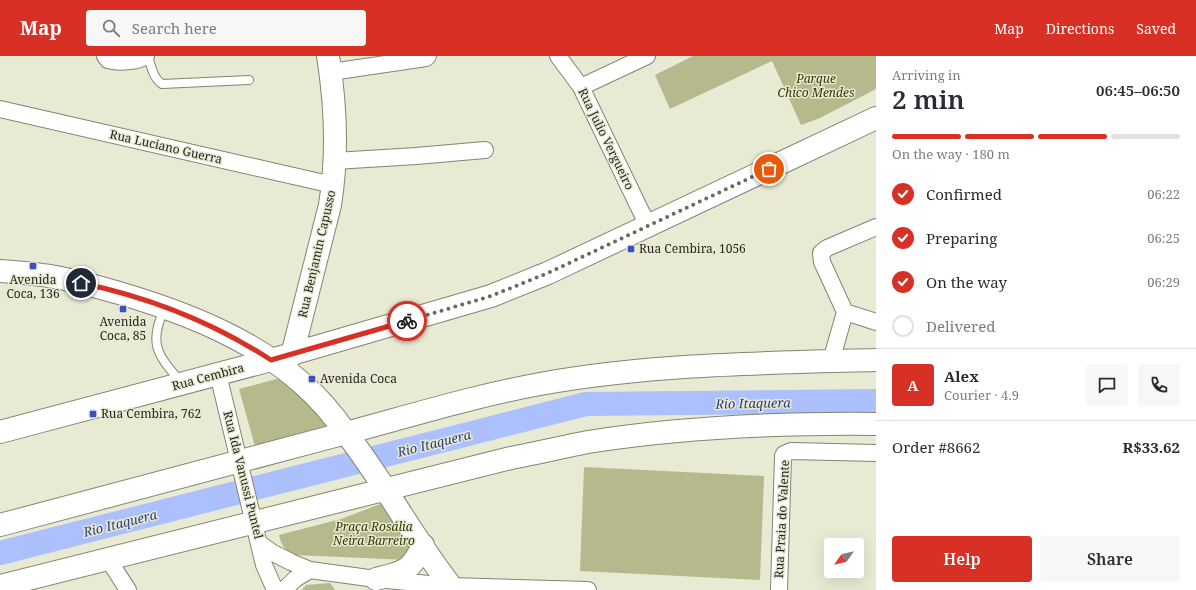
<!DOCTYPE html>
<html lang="en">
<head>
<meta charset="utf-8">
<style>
	:root { --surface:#fff; --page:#f7f7f7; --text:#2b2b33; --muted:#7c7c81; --line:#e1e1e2; --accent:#d93025 }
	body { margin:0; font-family:"Noto Serif",serif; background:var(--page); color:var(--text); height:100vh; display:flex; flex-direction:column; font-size:15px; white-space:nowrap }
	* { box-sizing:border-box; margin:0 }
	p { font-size:13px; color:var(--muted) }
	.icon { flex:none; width:22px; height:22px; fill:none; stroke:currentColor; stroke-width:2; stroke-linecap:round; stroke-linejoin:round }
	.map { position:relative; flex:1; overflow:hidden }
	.panel { display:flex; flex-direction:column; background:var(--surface); width:320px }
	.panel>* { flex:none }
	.needle { width:26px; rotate:236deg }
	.controls { position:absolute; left:824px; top:482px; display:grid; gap:8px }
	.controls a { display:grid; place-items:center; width:40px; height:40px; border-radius:4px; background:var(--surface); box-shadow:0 4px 16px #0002; font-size:20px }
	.pin { position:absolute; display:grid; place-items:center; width:34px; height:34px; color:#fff; margin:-17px; border:2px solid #fff; border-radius:50%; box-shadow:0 1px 4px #0007 }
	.courier { position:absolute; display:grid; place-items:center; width:40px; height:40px; margin:-20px; border:3px solid #d93025; border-radius:50%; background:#fff; color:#222; box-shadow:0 1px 5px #0007 }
	.summary em { font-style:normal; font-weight:600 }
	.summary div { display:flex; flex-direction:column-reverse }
	.summary { display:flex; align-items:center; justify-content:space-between; height:68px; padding:0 16px }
	h1 { font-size:26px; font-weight:600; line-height:30px }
	.bar { display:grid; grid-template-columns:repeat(4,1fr); gap:6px 4px; align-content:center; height:48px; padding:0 16px }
	.bar i { height:5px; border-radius:3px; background:var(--line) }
	.bar .on { background:var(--accent) }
	.bar p { grid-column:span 4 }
	.line { display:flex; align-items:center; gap:10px; padding:0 16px; border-top:1px solid var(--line) }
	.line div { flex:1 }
	.round { display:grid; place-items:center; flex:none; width:42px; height:42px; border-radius:4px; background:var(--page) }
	ol { padding:0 16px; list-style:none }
	li { display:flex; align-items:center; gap:12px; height:44px }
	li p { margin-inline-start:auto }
	li .icon { padding:4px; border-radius:50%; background:var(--accent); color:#fff; stroke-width:4 }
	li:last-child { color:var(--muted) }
	li i { width:22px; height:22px; border:2px solid var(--line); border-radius:50% }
	.cta { display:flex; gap:8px; margin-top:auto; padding:8px 16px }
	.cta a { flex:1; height:46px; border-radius:4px; background:var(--accent); color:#fff; font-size:16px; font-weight:600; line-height:46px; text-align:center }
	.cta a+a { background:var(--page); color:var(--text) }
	header { display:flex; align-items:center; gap:24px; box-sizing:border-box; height:56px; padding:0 20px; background:var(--accent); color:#fff }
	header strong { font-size:19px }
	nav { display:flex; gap:22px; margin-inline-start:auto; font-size:14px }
	.search { width:280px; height:36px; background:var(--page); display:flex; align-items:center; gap:10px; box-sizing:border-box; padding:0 14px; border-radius:4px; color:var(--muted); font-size:15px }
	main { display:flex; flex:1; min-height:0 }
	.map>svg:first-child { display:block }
	.green { fill:#b6b98c }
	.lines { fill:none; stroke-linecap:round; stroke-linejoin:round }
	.river { stroke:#abc0fd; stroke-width:24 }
	.lane-casing { stroke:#838570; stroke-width:10 }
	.street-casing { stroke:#838570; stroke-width:18 }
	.secondary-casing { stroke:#838570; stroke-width:24 }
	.lane { stroke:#fff; stroke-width:8 }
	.street { stroke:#fff; stroke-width:16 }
	.secondary { stroke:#fff; stroke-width:22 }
	.done { stroke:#696b5d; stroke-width:4; stroke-dasharray:0 7.2 }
	.route { stroke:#d93025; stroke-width:5 }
	.poi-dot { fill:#3a51c4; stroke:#e8ead3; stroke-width:1.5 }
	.labels { text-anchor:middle; stroke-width:3; stroke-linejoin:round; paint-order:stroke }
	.park-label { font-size:12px; font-style:italic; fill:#353600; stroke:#e8ead3 }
	.street-label { font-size:12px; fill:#25261d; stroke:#e8ead3 }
	.poi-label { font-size:12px; fill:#25261d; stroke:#e8ead3; text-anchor:start }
	.water-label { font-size:13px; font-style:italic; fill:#2a3b81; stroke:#e8ead3 }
</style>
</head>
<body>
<header>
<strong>Map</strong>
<div class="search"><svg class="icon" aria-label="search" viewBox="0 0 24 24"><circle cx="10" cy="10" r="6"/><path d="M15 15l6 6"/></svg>Search here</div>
<nav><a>Map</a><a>Directions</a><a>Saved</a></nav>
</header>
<main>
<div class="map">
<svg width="876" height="534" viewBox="0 0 876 534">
	<rect width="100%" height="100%" fill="#e8ead3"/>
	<!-- green -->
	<path class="green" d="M 693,0 L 876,0 L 876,33 L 820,62 L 801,69 L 772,5 L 670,53 L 655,19 Z
		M 280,322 L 335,372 L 256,394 L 239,333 Z
		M 584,411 L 764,420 L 760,524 L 580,515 Z
		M 383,447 L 414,490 L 408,504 L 295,499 C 285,495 281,489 279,479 L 341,463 Z
		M 330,527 L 335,534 L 302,534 L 306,529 Z"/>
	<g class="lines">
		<!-- river -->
		<path class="river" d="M 0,497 L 586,348 L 876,345"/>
		<!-- lane casing -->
		<g class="lane-casing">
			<path id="lane" d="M 148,0 C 151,10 153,22 162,28 L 249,24
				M 165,252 C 148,286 157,299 180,325"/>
		</g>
		<!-- street casing -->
		<g class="street-casing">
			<path id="street" d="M 105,0 L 108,4 C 119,7 137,6 146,0
				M 558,0 L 581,31 L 648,170
				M 331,16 L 426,2 L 428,0
				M 581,31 L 647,0
				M 0,53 L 333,129
				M 335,105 L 416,100 L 485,94
				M 845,256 L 876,266
				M 831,305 L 845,256 L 822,206 L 821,197 L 827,192 L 876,171
				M 218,318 L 264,509 L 275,534
				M 259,487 L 273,497 L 291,506 L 310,514 L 376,523 L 450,530 L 588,534
				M 108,503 L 128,534
				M 284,534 L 295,523 L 310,514
				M 779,534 L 783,400 L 784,398 L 791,395 L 876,397"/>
		</g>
		<!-- secondary casing -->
		<g class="secondary-casing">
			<path id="secondary" d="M 0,215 C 14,216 28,217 42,219 C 68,222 94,230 119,237 C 184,256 253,283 304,329 C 320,343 334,360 346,377 C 385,427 414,484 454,534
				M 292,299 L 330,149 C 338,99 336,50 328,0
				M 0,376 L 271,304 L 491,240 L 548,217 L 876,62
				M 0,469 C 110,440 220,411 331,381 C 400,363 469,341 540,328 C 651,308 763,307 876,304
				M 376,523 C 403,516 411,516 423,489
				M 0,530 L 511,402 C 537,397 563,391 588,386 C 683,371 780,367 876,368"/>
		</g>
		<!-- lane -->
		<use href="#lane" class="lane"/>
		<!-- street -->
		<use href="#street" class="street"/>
		<!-- secondary -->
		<use href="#secondary" class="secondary"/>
	</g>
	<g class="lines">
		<!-- done -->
		<path class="done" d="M 407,265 L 491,240 L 548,217 L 769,113"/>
		<!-- route -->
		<path class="route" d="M 81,227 C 148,241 214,267 271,304 L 407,265"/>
	</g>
	<!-- markers -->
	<g class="poi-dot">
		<rect x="627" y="189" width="8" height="8" rx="2"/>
		<rect x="29" y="206" width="8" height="8" rx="2"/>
		<rect x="119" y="249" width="8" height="8" rx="2"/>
		<rect x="308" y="319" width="8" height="8" rx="2"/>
		<rect x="89" y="354" width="8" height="8" rx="2"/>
	</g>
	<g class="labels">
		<!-- park labels -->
		<g class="park-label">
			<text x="816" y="27">Parque<tspan x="816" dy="14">Chico Mendes</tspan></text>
			<text x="374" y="475">Praça Rosália<tspan x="374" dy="14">Neira Barreiro</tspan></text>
		</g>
		<!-- street labels -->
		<g class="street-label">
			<text transform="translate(606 83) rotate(64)" y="4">Rua Julio Vergueiro</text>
			<text transform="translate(166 91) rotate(13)" y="4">Rua Luciano Guerra</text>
			<text transform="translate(317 198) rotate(-77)" y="4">Rua Benjamin Capusso</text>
			<text transform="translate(208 321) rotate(-15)" y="4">Rua Cembira</text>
			<text transform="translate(243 419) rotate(76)" y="4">Rua Ida Vanussi Puntel</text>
			<text transform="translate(782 463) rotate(-87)" y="4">Rua Praia do Valente</text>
		</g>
		<!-- poi labels -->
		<g class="poi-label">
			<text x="639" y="197">Rua Cembira, 1056</text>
			<text x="33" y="228" text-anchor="middle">Avenida<tspan x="33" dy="14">Coca, 136</tspan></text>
			<text x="123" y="270" text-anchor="middle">Avenida<tspan x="123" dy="14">Coca, 85</tspan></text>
			<text x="320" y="327">Avenida Coca</text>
			<text x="101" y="362">Rua Cembira, 762</text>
		</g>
		<!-- water labels -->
		<g class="water-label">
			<text transform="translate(753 347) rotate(-1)" y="5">Rio Itaquera</text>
			<text transform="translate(434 387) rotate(-14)" y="5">Rio Itaquera</text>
			<text transform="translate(120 467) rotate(-14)" y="5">Rio Itaquera</text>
		</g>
	</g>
</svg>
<div class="controls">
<a><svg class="needle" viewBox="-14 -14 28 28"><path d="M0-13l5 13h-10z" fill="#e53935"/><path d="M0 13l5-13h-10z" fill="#7c7c81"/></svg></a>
</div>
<div class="pin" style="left:769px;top:113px;background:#ea580c"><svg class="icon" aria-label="bag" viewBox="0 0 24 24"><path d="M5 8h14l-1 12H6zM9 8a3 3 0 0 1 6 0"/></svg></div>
<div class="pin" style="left:81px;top:227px;background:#1f2937"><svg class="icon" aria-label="home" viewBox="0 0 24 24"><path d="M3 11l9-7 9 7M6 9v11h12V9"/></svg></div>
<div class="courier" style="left:407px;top:265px"><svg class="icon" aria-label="bike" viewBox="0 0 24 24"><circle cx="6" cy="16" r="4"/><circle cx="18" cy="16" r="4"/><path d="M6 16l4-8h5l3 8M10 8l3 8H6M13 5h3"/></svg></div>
</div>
<section class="panel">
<div class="summary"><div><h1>2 min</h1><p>Arriving in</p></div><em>06:45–06:50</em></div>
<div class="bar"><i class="on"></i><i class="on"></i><i class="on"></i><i></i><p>On the way · 180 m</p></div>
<ol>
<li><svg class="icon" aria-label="check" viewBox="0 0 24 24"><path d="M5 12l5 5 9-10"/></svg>Confirmed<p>06:22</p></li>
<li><svg class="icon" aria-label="check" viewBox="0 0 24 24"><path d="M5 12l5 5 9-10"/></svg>Preparing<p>06:25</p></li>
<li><svg class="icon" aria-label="check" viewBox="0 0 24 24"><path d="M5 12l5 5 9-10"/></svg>On the way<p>06:29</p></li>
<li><i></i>Delivered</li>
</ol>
<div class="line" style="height:72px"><b class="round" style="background:var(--accent);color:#fff">A</b><div><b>Alex</b><p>Courier · 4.9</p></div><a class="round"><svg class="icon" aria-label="chat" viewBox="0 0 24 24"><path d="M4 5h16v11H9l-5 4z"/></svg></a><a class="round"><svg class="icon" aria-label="phone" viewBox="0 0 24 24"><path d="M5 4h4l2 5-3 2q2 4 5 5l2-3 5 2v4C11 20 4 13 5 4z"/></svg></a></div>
<div class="line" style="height:52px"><div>Order #8662</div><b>R$33.62</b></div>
<div class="cta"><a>Help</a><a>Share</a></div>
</section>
</main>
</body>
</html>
